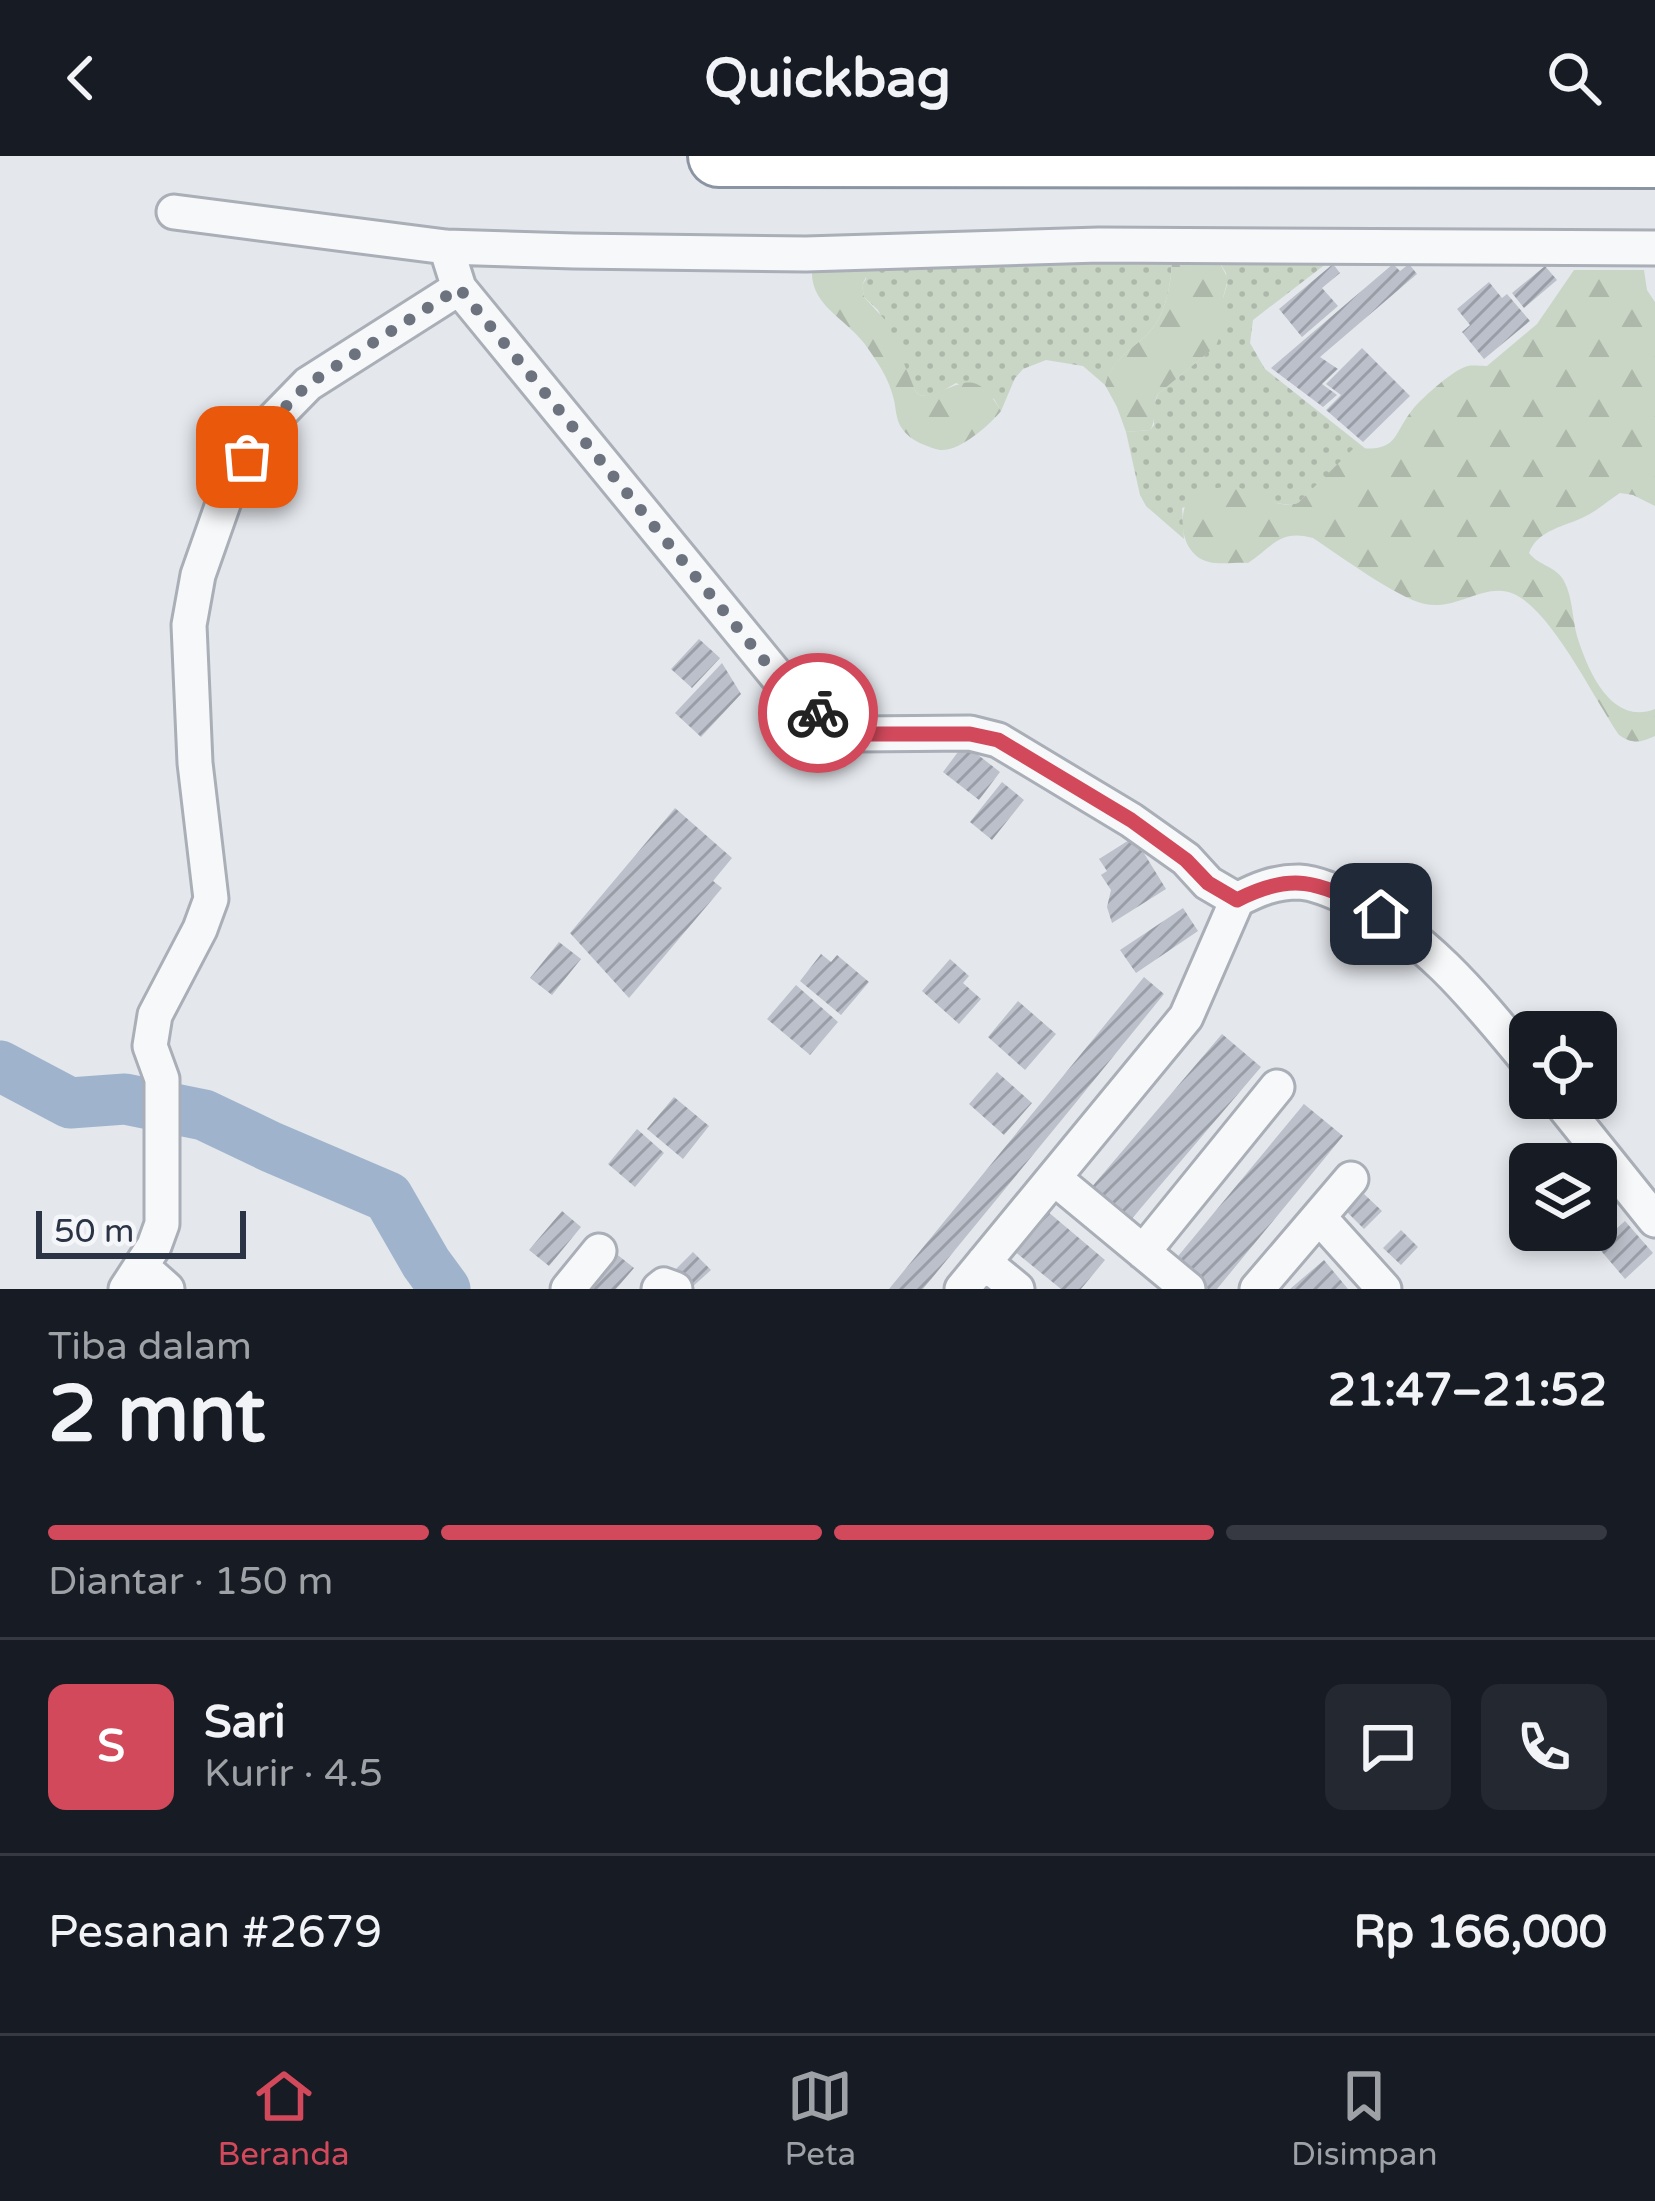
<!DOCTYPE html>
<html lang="id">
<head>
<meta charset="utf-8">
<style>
	:root { --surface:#171b24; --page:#242831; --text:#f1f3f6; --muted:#9ea1a6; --line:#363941; --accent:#d1495b }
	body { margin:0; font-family:"Varela Round",sans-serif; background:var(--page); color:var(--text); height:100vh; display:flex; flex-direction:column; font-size:45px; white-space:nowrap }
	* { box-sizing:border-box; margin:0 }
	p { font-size:39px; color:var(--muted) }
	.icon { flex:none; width:66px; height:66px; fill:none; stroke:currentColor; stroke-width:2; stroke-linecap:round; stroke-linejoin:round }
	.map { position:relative; height:1133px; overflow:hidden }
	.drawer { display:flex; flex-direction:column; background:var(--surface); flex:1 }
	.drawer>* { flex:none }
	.fabs { position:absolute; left:1509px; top:855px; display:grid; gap:24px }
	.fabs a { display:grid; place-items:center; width:108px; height:108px; border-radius:18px; background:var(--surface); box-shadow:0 6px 18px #0003; font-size:60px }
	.scale { position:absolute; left:36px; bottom:30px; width:210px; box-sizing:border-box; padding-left:12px; border:6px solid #2b3445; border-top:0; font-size:33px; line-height:42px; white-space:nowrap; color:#2b3445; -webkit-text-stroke:9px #f4f6f9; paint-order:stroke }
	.pin { position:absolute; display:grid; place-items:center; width:102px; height:102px; color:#fff; margin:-51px; border-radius:24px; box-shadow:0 6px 18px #0006 }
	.courier { position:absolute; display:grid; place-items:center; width:120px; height:120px; margin:-60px; border:9px solid #d1495b; border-radius:50%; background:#fff; color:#222; box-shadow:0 3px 15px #0007 }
	.head em { font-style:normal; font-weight:700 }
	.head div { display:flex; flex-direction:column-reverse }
	.head { display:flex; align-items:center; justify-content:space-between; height:204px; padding:0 48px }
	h1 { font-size:78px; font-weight:700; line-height:90px }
	.bar { display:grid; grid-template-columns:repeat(4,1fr); gap:18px 12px; align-content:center; height:144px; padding:0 48px }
	.bar i { height:15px; border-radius:9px; background:var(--line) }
	.bar .selected { background:var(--accent) }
	.bar p { grid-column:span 4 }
	.line { display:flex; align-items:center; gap:30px; padding:0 48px; border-top:3px solid var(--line) }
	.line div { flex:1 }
	.round { display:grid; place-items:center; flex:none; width:126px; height:126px; border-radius:18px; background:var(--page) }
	header { display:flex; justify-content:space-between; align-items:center; height:156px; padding:0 48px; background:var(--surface); font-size:54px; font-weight:700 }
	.menu { display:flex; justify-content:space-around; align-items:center; height:168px; border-top:3px solid var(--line); background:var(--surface); font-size:33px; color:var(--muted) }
	.menu a { display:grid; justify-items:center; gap:6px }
	.menu .selected { color:var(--accent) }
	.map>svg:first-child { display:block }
	.grass { fill:url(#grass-dots) }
	.forest { fill:url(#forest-firs) }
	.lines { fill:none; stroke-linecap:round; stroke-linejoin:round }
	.river { stroke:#9fb4cc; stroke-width:51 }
	.building { fill:url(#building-hatch) }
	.street-casing { stroke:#a9aeb7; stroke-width:39 }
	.highway-casing { stroke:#8b94a3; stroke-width:66 }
	.street { stroke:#f7f8fa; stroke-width:33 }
	.highway { stroke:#fff; stroke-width:60 }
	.done { stroke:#6c737f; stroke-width:12; stroke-dasharray:0 21.6 }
	.route { stroke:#d1495b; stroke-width:15 }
</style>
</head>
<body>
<header><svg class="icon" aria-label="back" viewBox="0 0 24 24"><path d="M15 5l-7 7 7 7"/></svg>Quickbag<svg class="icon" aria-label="search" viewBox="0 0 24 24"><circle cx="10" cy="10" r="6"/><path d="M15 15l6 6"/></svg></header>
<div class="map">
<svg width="1655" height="1133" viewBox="0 0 1655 1133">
	<defs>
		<pattern id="grass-dots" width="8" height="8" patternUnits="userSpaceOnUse" patternTransform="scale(3)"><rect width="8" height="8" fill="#c9d6c5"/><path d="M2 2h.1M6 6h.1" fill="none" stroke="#adb8ab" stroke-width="1.8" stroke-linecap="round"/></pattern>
		<pattern id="forest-firs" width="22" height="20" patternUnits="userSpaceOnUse" patternTransform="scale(3)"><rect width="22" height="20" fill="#c9d6c5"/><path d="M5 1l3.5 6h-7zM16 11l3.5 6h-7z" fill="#adb8ab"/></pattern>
		<pattern id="building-hatch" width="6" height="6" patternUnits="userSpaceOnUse" patternTransform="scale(3)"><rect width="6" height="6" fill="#bbc0ca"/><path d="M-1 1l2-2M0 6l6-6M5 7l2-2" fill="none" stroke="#989da6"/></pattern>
	</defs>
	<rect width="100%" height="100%" fill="#e4e7ec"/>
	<!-- grass -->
	<path class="grass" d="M 1172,103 C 1171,131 1165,166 1141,184 C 1127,196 1110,209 1105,229 L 1083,210 L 1046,204 L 1023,213 L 1015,222 L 1001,255 L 994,243 L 956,227 L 939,237 L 921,240 L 916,236 L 878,154 L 864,141 L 862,129 L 866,123 L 867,105 Z
		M 1219,105 L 1327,107 L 1253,164 L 1250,187 L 1265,213 L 1366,293 L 1354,293 L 1298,347 C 1276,352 1259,340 1239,332 L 1182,352 L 1184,383 L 1146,350 L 1140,339 L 1126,276 L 1150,274 L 1154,269 L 1154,249 L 1158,238 L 1206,198 L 1227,129 L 1226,117 Z"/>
	<!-- forest -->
	<path class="forest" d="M 1172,103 L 1219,105 L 1228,123 L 1223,142 L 1225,166 L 1216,190 L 1158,238 C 1151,250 1158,263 1150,274 L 1126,276 L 1117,251 L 1105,229 C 1110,208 1126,197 1141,184 C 1165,166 1171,131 1172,103 Z
		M 813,105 L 867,105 L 868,117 L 862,129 L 864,141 L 886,165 L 916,236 L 921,240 C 961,234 972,206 1001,255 C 990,269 959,296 940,294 C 934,293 928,290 922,288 C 913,284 906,279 901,271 C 896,263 896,253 894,244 C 889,222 877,205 864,187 C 842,159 805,147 813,105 Z
		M 1574,114 L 1644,114 L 1647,134 L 1655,146 L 1655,350 L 1633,339 L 1620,337 C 1609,344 1598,354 1586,360 C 1565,371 1538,373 1529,397 C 1539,410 1556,410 1564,425 C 1573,442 1572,462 1577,480 C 1588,515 1611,570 1655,553 L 1655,580 C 1640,587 1632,588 1619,579 C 1594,543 1552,455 1514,438 C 1486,425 1457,455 1425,448 C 1397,442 1339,399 1313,382 C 1279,373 1274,390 1248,407 C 1236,406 1221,409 1209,406 C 1181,399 1177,361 1189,341 C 1205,335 1222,328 1240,332 C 1262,338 1274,353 1298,347 L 1354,292 C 1400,296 1391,280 1413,253 C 1423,241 1454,213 1468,210 C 1471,209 1484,210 1487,210 L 1537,168 Z"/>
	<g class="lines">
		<!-- river -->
		<path class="river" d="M 0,910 L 70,947 L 125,943 L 204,959 L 271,991 L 388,1041 L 426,1107 L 445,1133"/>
	</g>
	<!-- building -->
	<path class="building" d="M 1333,108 L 1340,117 L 1322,132 L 1338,150 L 1302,181 L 1279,153 Z
		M 1393,108 L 1400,115 L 1409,108 L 1417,118 L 1320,201 L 1338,213 L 1322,228 L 1337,239 L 1323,251 L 1271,212 Z
		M 1545,110 L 1557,124 L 1524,152 L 1512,137 Z
		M 1489,126 L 1502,142 L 1507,138 L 1530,165 L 1484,203 L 1462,176 L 1470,169 L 1457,153 Z
		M 1362,192 L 1410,240 L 1363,286 L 1326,254 L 1341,239 L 1326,228 Z
		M 699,483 L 720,502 L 692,532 L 671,513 Z
		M 722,507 L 741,538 L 701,581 L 675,557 Z
		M 964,588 L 1000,616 L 979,644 L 943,616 Z
		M 1002,626 L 1024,644 L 992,684 L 970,666 Z
		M 675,652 L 732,702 L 713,725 L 722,732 L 629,842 L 570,777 Z
		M 1134,681 L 1166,733 L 1112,767 L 1107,751 L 1111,734 L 1101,719 L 1107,715 L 1099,703 Z
		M 1183,752 L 1198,775 L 1136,817 L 1120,794 Z
		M 559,786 L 581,803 L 552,839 L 530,822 Z
		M 821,798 L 831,806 L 837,799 L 869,826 L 841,859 L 800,825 Z
		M 950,803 L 969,820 L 963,827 L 981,843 L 959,868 L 922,835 Z
		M 1144,821 L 1164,838 L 1069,955 L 923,1133 L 889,1133 Z
		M 796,829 L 838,866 L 810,899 L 767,863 Z
		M 1018,845 L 1056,878 L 1025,914 L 988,881 Z
		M 1222,878 L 1261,911 L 1129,1066 L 1090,1033 Z
		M 997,916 L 1032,947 L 1004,979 L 969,948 Z
		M 674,941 L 709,970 L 683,1003 L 647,973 Z
		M 1304,948 L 1343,980 L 1217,1133 L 1208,1133 L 1174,1105 Z
		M 637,973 L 664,997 L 635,1031 L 608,1008 Z
		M 1364,1038 L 1382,1055 L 1364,1073 L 1347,1056 Z
		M 562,1055 L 581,1071 L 549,1110 L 529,1094 Z
		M 1047,1055 L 1105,1104 L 1081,1133 L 1061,1133 L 1014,1095 Z
		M 1625,1065 L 1653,1097 L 1625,1123 L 1597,1090 Z
		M 1401,1074 L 1418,1091 L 1401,1109 L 1383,1092 Z
		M 614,1096 L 634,1112 L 616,1133 L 584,1133 Z
		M 693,1096 L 711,1114 L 690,1133 L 673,1116 Z
		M 1324,1104 L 1348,1133 L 1290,1133 L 1304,1121 Z"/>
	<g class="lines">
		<!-- street casing -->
		<g class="street-casing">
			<path id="street" d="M 174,56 L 446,91 L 574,95 L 806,98 L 1099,89 L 1655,92
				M 446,91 L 459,132 L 790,536 L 832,568 L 859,578 L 970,577 L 998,584 L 1131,664 L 1186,703 L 1208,727 L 1237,744 C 1258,733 1275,726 1299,726 C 1317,727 1336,736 1352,744 C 1427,780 1478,845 1530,908
				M 1557,942 L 1655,1064
				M 1054,1022 L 1188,1133
				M 1319,1061 L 1384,1133
				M 1143,1096 L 1277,931
				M 984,1106 L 1017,1133
				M 141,1110 L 167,1133
				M 126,1133 L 154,1090 L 162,1068 L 162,923 L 150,890 L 155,859 L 200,773 L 211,743 L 195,607 L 189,469 L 198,419 L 230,328 L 264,273 L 308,228 L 459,132
				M 568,1133 L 599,1095
				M 659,1133 L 664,1129 L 675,1133
				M 962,1133 L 1186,861 L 1237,744
				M 1257,1133 L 1351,1023"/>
		</g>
		<!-- highway casing -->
		<g class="highway-casing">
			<path id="highway" d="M 719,0 L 1655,1"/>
		</g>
		<!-- street -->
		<use href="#street" class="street"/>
		<!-- highway -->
		<use href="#highway" class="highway"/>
	</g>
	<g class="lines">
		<!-- done -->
		<path class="done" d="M 247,301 L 264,273 L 308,228 L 459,132 L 790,536 L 818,557"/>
		<!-- route -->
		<path class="route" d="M 818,557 L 832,568 L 859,578 L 970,578 L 998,584 L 1131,664 L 1186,704 L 1208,727 L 1237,744 C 1299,712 1323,730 1381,758"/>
	</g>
</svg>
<div class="fabs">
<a><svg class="icon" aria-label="locate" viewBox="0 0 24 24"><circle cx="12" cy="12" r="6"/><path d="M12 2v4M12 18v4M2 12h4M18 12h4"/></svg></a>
<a><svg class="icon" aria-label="layers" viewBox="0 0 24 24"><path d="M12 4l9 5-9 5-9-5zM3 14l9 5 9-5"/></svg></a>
</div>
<div class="scale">50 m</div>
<div class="pin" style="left:247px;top:301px;background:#ea580c"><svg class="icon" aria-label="bag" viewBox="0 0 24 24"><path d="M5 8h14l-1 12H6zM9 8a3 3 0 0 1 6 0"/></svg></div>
<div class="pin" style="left:1381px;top:758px;background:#1f2937"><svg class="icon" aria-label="home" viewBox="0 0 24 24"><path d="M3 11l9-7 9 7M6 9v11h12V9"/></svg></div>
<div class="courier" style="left:818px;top:557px"><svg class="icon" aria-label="bike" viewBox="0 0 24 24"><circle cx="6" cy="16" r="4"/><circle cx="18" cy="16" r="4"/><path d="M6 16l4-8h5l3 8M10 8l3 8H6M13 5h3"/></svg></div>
</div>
<section class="drawer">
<div class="head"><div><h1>2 mnt</h1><p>Tiba dalam</p></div><em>21:47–21:52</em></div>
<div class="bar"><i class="selected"></i><i class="selected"></i><i class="selected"></i><i></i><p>Diantar · 150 m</p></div>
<div class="line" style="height:216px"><b class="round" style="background:var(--accent);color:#fff">S</b><div><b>Sari</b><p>Kurir · 4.5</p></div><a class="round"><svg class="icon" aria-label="chat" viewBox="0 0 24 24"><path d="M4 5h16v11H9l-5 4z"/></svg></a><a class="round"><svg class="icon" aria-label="phone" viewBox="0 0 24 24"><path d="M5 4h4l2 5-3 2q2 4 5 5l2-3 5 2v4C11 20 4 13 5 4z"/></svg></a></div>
<div class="line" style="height:156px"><div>Pesanan #2679</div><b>Rp 166,000</b></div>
</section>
<nav class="menu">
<a class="selected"><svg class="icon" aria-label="home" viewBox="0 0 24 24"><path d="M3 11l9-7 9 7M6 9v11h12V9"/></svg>Beranda</a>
<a><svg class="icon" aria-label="map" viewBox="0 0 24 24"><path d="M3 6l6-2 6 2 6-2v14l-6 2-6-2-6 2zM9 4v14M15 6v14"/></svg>Peta</a>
<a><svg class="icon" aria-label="saved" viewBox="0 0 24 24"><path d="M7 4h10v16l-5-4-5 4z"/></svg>Disimpan</a>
</nav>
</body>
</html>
